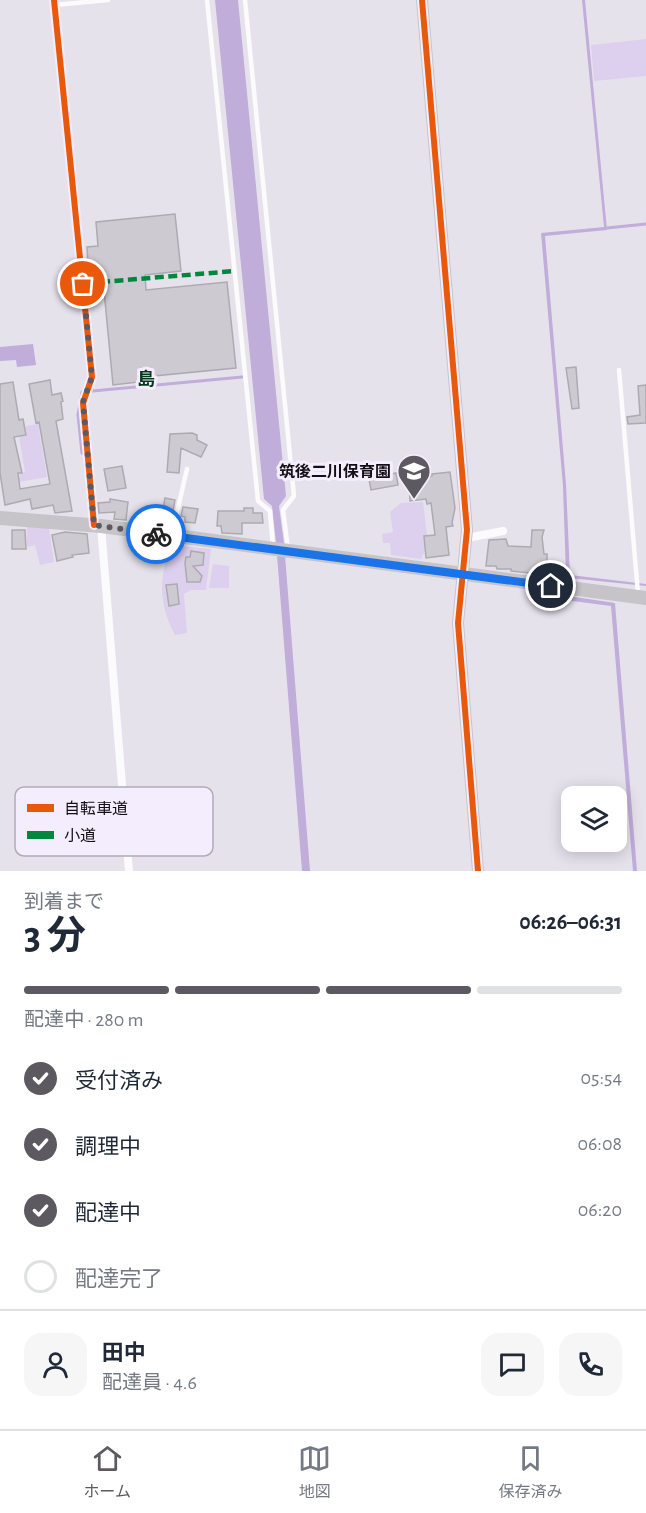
<!DOCTYPE html>
<html lang="ja">
<head>
<meta charset="utf-8">
<style>
	:root { --surface:#fff; --page:#f6f6f7; --text:#1f2937; --muted:#747a83; --line:#e0e1e3; --accent:#5c5a60 }
	body { margin:0; font-family:"Alegreya Sans","Noto Sans JP",sans-serif; background:var(--page); color:var(--text); height:100vh; display:flex; flex-direction:column; font-size:22px; white-space:nowrap }
	* { box-sizing:border-box; margin:0 }
	p { font-size:20px; color:var(--muted) }
	.icon { flex:none; width:33px; height:33px; fill:none; stroke:currentColor; stroke-width:2; stroke-linecap:round; stroke-linejoin:round }
	.map { position:relative; height:871px; overflow:hidden }
	.panel { display:flex; flex-direction:column; background:var(--surface); flex:1 }
	.panel>* { flex:none }
	.tools { position:absolute; left:561px; top:786px; display:grid; gap:12px }
	.tools a { display:grid; place-items:center; width:66px; height:66px; border-radius:12px; background:var(--surface); box-shadow:0 3px 15px #0003; font-size:30px }
	.pin { position:absolute; display:grid; place-items:center; width:51px; height:51px; color:#fff; margin:-26px; border:3px solid #fff; border-radius:50%; box-shadow:0 2px 6px #0007 }
	.courier { position:absolute; display:grid; place-items:center; width:60px; height:60px; margin:-30px; border:4px solid #1a73e8; border-radius:50%; background:#fff; color:#222; box-shadow:0 2px 8px #0007 }
	.headline em { font-style:normal; font-weight:700 }
	.headline div { display:flex; flex-direction:column-reverse }
	.headline { display:flex; align-items:center; justify-content:space-between; height:102px; padding:0 24px }
	h1 { font-size:39px; font-weight:700; line-height:45px }
	.bar { display:grid; grid-template-columns:repeat(4,1fr); gap:9px 6px; align-content:center; height:72px; padding:0 24px }
	.bar i { height:8px; border-radius:4px; background:var(--line) }
	.bar .on { background:var(--accent) }
	.bar p { grid-column:span 4 }
	.line { display:flex; align-items:center; gap:15px; padding:0 24px; border-top:2px solid var(--line) }
	.line div { flex:1 }
	.round { display:grid; place-items:center; flex:none; width:63px; height:63px; border-radius:18px; background:var(--page) }
	ol { padding:0 24px; list-style:none }
	li { display:flex; align-items:center; gap:18px; height:66px }
	li p { margin-inline-start:auto }
	li .icon { padding:6px; border-radius:50%; background:var(--accent); color:#fff; stroke-width:4 }
	li:last-child { color:var(--muted) }
	li i { width:33px; height:33px; border:3px solid var(--line); border-radius:50% }
	.menu { display:flex; justify-content:space-around; align-items:center; height:84px; border-top:2px solid var(--line); background:var(--surface); font-size:16px; color:var(--muted) }
	.menu a { display:grid; justify-items:center; gap:3px }
	.menu .on { color:var(--accent) }
	.map>svg:first-child { display:block }
	.green { fill:#dcd0ee }
	.water { fill:#c0adda }
	.lines { fill:none; stroke-linecap:round; stroke-linejoin:round }
	.stream { stroke:#c0adda; stroke-width:3 }
	.building { fill:#cdcad1; stroke:#adaab1; stroke-width:1.5 }
	.lane { stroke:#fbfbfc; stroke-width:4.5 }
	.street { stroke:#fbfbfc; stroke-width:8 }
	.secondary { stroke:#c6c5c9; stroke-width:12 }
	.primary { stroke:#c6c4c9; stroke-width:14 }
	.quiet { stroke:#00873e; stroke-width:4.5; stroke-dasharray:9 4.5; stroke-linecap:butt }
	.cycleway-casing { stroke:#f3edfd; stroke-width:10 }
	.cycleway { stroke:#e8590c; stroke-width:6 }
	.done { stroke:#5c5a60; stroke-width:6; stroke-dasharray:0 10.8 }
	.route { stroke:#1a73e8; stroke-width:8 }
	.labels { text-anchor:middle; stroke-width:6; stroke-linejoin:round; paint-order:stroke }
	.poi-label { font-size:16px; font-weight:bold; fill:#121015; stroke:#f3edfd; text-anchor:end }
	.neighbourhood-label { font-size:18px; font-weight:bold; fill:#003a1a; stroke:#f3edfd }
	.key { fill:#f3edfd; stroke:#b0abb7; stroke-width:1.5 }
	.key-label { font-size:16px; fill:#121015 }
</style>
</head>
<body>
<div class="map">
<svg width="646" height="871" viewBox="0 0 646 871">
	<rect width="100%" height="100%" fill="#e6e2ec"/>
	<!-- green -->
	<path class="green" d="M 646,39 L 646,76 L 594,81 L 591,45 Z
		M 38,424 L 47,477 L 19,482 L 20,474 L 25,472 L 19,437 L 27,435 L 26,426 Z
		M 423,502 L 428,544 L 421,559 L 391,555 L 390,543 L 383,543 L 382,534 L 393,532 L 390,512 L 401,503 Z
		M 27,526 L 49,528 L 54,562 L 40,565 L 35,545 L 27,547 Z
		M 171,545 L 211,549 L 206,590 L 191,590 L 184,594 L 187,633 L 175,635 C 158,603 159,578 171,545 Z
		M 213,564 L 229,566 L 229,588 L 209,588 Z"/>
	<!-- water -->
	<path class="water" d="M 215,0 L 238,0 L 286,496 L 279,506 L 284,543 L 310,871 L 302,871 L 276,543 L 272,506 L 264,499 Z
		M 582,0 L 585,0 L 607,230 L 545,236 L 566,484 L 570,575 L 646,584 L 646,586 L 570,578 L 568,596 L 615,603 L 637,871 L 633,871 L 611,606 L 565,600 L 566,575 L 563,486 L 541,233 L 604,227 Z
		M 33,344 L 36,365 L 17,367 L 16,360 L 0,361 L 0,347 Z"/>
	<g class="lines">
		<!-- stream -->
		<path class="stream" d="M 607,228 L 646,224
			M 82,453 L 78,415 L 82,392 L 242,377"/>
	</g>
	<!-- building -->
	<path class="building" d="M 175,214 L 181,271 L 145,275 L 146,290 L 227,282 L 236,368 L 154,376 L 155,380 L 113,385 L 103,280 L 102,277 L 89,278 L 87,247 L 98,246 L 96,222 Z
		M 576,367 L 579,408 L 572,409 L 566,368 Z
		M 50,380 L 52,395 L 61,393 L 63,401 L 61,402 L 63,419 L 56,421 L 72,511 L 55,513 L 53,505 L 32,509 L 30,499 L 5,505 L 0,473 L 0,384 L 13,382 L 19,420 L 23,419 L 26,435 L 14,437 L 22,473 L 18,473 L 20,489 L 50,484 L 39,422 L 36,423 L 29,384 Z
		M 646,385 L 646,423 L 628,424 L 627,417 L 640,415 L 638,386 Z
		M 192,433 L 197,435 L 197,440 L 207,445 L 201,457 L 181,448 L 179,473 L 167,472 L 170,434 Z
		M 122,466 L 126,488 L 108,491 L 104,469 Z
		M 450,472 L 455,508 L 452,523 L 453,526 L 446,527 L 449,555 L 426,558 L 424,536 L 435,535 L 431,503 L 427,504 L 426,499 L 410,501 L 409,481 L 432,476 L 432,474 Z
		M 396,473 L 398,485 L 371,490 L 369,479 Z
		M 165,498 L 175,500 L 172,515 L 162,513 Z
		M 110,499 L 128,502 L 126,520 L 114,519 L 115,512 L 99,513 L 98,503 L 110,502 Z
		M 183,507 L 198,509 L 195,523 L 185,522 L 185,517 L 181,516 Z
		M 244,508 L 253,508 L 253,513 L 262,513 L 263,523 L 242,523 L 242,534 L 222,533 L 221,526 L 217,526 L 218,511 L 244,511 Z
		M 152,513 L 161,514 L 159,525 L 151,523 Z
		M 12,530 L 25,530 L 26,549 L 12,549 Z
		M 532,530 L 544,530 L 542,537 L 544,554 L 547,554 L 547,570 L 532,573 L 520,572 L 511,571 L 511,569 L 497,569 L 496,566 L 486,566 L 489,540 L 506,539 L 508,546 L 531,547 Z
		M 65,532 L 87,534 L 89,553 L 72,555 L 73,557 L 57,561 L 52,535 Z
		M 191,551 L 204,553 L 203,565 L 193,566 L 202,576 L 200,582 L 187,582 L 185,563 L 186,557 L 190,557 Z
		M 177,584 L 179,604 L 169,606 L 166,585 Z"/>
	<g class="lines">
		<!-- lane -->
		<path class="lane" d="M 207,0 L 258,501 L 270,511 L 273,547
			M 245,0 L 294,496 L 283,510 L 288,549
			M 54,5 L 108,0
			M 619,370 L 638,594
			M 172,534 L 187,469"/>
		<!-- street -->
		<path class="street" d="M 54,0 L 92,377 L 83,403 L 94,525
			M 101,526 L 129,871
			M 467,538 L 503,531"/>
		<!-- secondary -->
		<path class="secondary" d="M 422,0 L 467,530 L 458,623 L 478,871"/>
		<!-- primary -->
		<path class="primary" d="M 0,518 L 101,526 L 646,598"/>
		<!-- quiet -->
		<path class="quiet" d="M 101,282 L 235,271"/>
		<!-- cycleway casing -->
		<g class="cycleway-casing">
			<path id="cycleway" d="M 54,0 L 92,377 L 83,403 L 94,525
				M 422,0 L 467,530 L 458,623 L 478,871"/>
		</g>
		<!-- cycleway -->
		<use href="#cycleway" class="cycleway"/>
	</g>
	<g class="lines">
		<!-- done -->
		<path class="done" d="M 83,284 L 92,377 L 83,402 L 94,525 L 156,534"/>
		<!-- route -->
		<path class="route" d="M 156,534 L 551,586"/>
	</g>
	<!-- icons -->
	<defs>
		<g id="school-pin" transform="scale(1.725)"><path d="M0 17L-7.5 6A9.5 9.5 0 1 1 7.5 6Z" fill="#5c5a60" stroke="#f3edfd"/><path d="M0-5L7-2L0 1L-7-2ZM-4 1L0 2.5L4 1V4Q0 6-4 4Z" fill="#fff"/></g>
	</defs>
	<g fill-rule="evenodd">
		<use href="#school-pin" x="414" y="471"/>
	</g>
	<g class="labels">
		<!-- poi labels -->
		<g class="poi-label">
			<text x="391" y="477">筑後二川保育園</text>
		</g>
		<!-- neighbourhood labels -->
		<g class="neighbourhood-label">
			<text x="146" y="385">島</text>
		</g>
	</g>
	<!-- legend -->
	<rect x="15" y="787" width="198" height="69" rx="9" class="key"/>
	<rect x="27" y="804" width="27" height="8" fill="#e8590c"/>
	<rect x="27" y="831" width="27" height="8" fill="#00873e"/>
	<g class="key-label">
		<text x="64" y="814">自転車道</text>
		<text x="64" y="841">小道</text>
	</g>
</svg>
<div class="tools">
<a><svg class="icon" aria-label="layers" viewBox="0 0 24 24"><path d="M12 4l9 5-9 5-9-5zM3 14l9 5 9-5"/></svg></a>
</div>
<div class="pin" style="left:83px;top:284px;background:#ea580c"><svg class="icon" aria-label="bag" viewBox="0 0 24 24"><path d="M5 8h14l-1 12H6zM9 8a3 3 0 0 1 6 0"/></svg></div>
<div class="pin" style="left:551px;top:586px;background:#1f2937"><svg class="icon" aria-label="home" viewBox="0 0 24 24"><path d="M3 11l9-7 9 7M6 9v11h12V9"/></svg></div>
<div class="courier" style="left:156px;top:534px"><svg class="icon" aria-label="bike" viewBox="0 0 24 24"><circle cx="6" cy="16" r="4"/><circle cx="18" cy="16" r="4"/><path d="M6 16l4-8h5l3 8M10 8l3 8H6M13 5h3"/></svg></div>
</div>
<section class="panel">
<div class="headline"><div><h1>3 分</h1><p>到着まで</p></div><em>06:26–06:31</em></div>
<div class="bar"><i class="on"></i><i class="on"></i><i class="on"></i><i></i><p>配達中 · 280 m</p></div>
<ol>
<li><svg class="icon" aria-label="check" viewBox="0 0 24 24"><path d="M5 12l5 5 9-10"/></svg>受付済み<p>05:54</p></li>
<li><svg class="icon" aria-label="check" viewBox="0 0 24 24"><path d="M5 12l5 5 9-10"/></svg>調理中<p>06:08</p></li>
<li><svg class="icon" aria-label="check" viewBox="0 0 24 24"><path d="M5 12l5 5 9-10"/></svg>配達中<p>06:20</p></li>
<li><i></i>配達完了</li>
</ol>
<div class="line" style="height:108px"><a class="round"><svg class="icon" aria-label="person" viewBox="0 0 24 24"><circle cx="12" cy="8" r="4"/><path d="M4 21q1-7 8-7t8 7"/></svg></a><div><b>田中</b><p>配達員 · 4.6</p></div><a class="round"><svg class="icon" aria-label="chat" viewBox="0 0 24 24"><path d="M4 5h16v11H9l-5 4z"/></svg></a><a class="round"><svg class="icon" aria-label="phone" viewBox="0 0 24 24"><path d="M5 4h4l2 5-3 2q2 4 5 5l2-3 5 2v4C11 20 4 13 5 4z"/></svg></a></div>
</section>
<nav class="menu">
<a class="on"><svg class="icon" aria-label="home" viewBox="0 0 24 24"><path d="M3 11l9-7 9 7M6 9v11h12V9"/></svg>ホーム</a>
<a><svg class="icon" aria-label="map" viewBox="0 0 24 24"><path d="M3 6l6-2 6 2 6-2v14l-6 2-6-2-6 2zM9 4v14M15 6v14"/></svg>地図</a>
<a><svg class="icon" aria-label="saved" viewBox="0 0 24 24"><path d="M7 4h10v16l-5-4-5 4z"/></svg>保存済み</a>
</nav>
</body>
</html>
